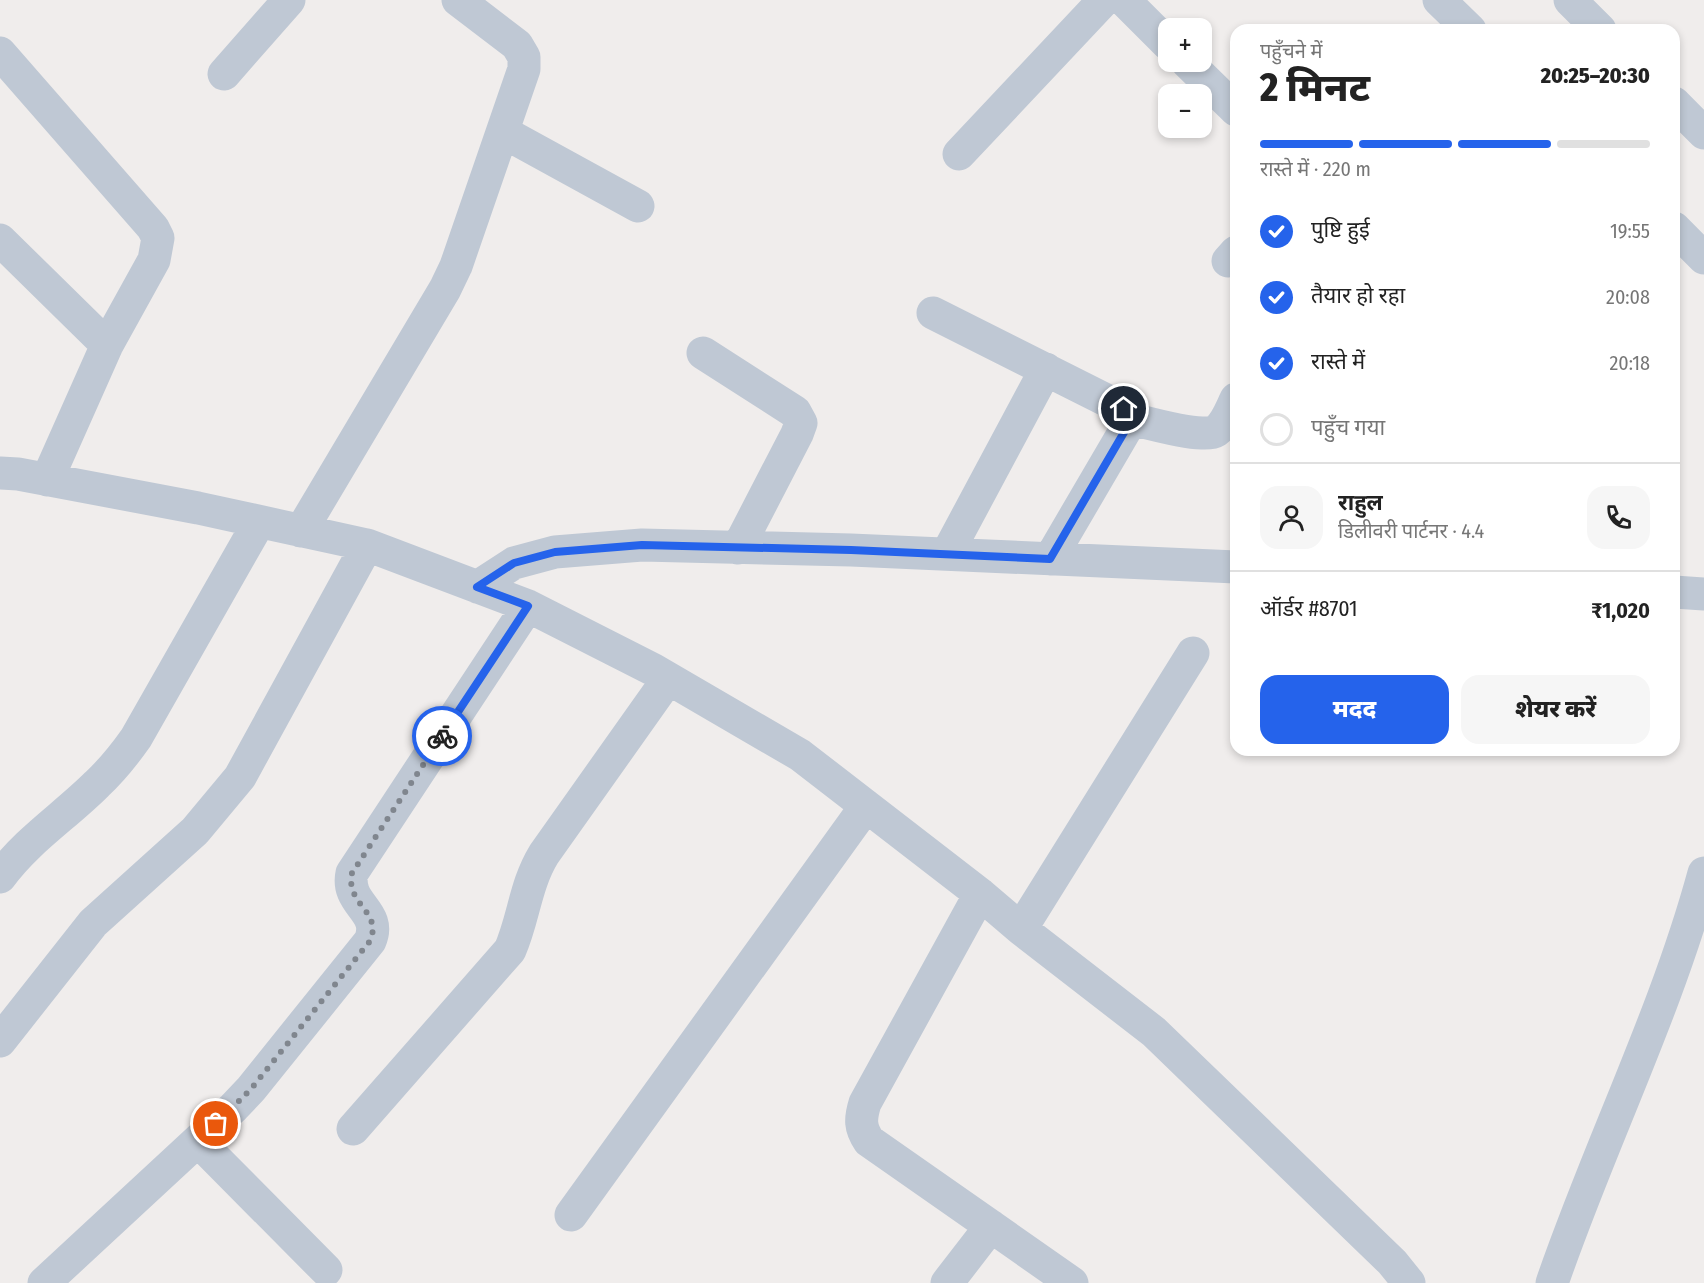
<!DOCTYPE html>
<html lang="hi">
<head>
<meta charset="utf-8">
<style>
	:root { --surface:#fff; --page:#f6f6f6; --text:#222; --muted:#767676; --line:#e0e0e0; --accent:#2563eb }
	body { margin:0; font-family:"Fira Sans Condensed","Noto Sans Devanagari",sans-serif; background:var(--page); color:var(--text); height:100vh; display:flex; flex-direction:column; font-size:22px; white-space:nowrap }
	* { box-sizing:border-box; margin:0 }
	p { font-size:20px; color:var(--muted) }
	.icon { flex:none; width:33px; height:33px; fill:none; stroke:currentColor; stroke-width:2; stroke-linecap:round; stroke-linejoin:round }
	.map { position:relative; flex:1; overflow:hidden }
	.sheet { position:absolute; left:1230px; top:24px; width:450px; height:732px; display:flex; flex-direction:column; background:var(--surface); border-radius:18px; box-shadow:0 3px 9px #0003 }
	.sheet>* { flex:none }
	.controls { position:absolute; left:1158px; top:18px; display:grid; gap:12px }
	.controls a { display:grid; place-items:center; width:54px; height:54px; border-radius:12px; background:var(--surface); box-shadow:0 3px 9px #0003; font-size:30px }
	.pin { position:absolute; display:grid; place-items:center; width:51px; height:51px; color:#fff; margin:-26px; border:3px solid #fff; border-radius:50%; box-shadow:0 2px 6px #0007 }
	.courier { position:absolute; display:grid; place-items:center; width:60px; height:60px; margin:-30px; border:4px solid #2563eb; border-radius:50%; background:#fff; color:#222; box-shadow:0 2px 8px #0007 }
	.head em { font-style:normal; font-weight:800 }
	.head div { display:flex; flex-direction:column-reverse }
	.head { display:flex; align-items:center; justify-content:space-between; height:102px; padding:0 30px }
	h1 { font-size:39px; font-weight:800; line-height:45px }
	.bar { display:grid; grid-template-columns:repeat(4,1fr); gap:9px 6px; align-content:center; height:72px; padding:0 30px }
	.bar i { height:8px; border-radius:4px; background:var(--line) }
	.bar .on { background:var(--accent) }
	.bar p { grid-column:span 4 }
	.line { display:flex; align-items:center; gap:15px; padding:0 30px; border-top:2px solid var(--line) }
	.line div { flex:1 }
	.round { display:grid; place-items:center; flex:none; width:63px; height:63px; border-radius:18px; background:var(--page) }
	ol { padding:0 30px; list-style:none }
	li { display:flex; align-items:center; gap:18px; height:66px }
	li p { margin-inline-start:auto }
	li .icon { padding:6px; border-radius:50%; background:var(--accent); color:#fff; stroke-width:4 }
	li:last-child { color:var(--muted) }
	li i { width:33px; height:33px; border:3px solid var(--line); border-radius:50% }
	.primary-button { display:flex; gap:12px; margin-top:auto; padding:12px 30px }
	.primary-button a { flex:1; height:69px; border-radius:18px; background:var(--accent); color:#fff; font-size:24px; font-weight:800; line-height:69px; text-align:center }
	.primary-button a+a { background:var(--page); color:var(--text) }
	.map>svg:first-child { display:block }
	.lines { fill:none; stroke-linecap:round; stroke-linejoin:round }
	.minor { stroke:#bfc8d4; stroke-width:33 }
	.done { stroke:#80868e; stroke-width:6; stroke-dasharray:0 10.8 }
	.route { stroke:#2563eb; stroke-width:8 }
</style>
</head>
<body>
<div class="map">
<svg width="1704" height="1283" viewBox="0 0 1704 1283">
	<rect width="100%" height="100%" fill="#f0edec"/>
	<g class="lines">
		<!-- minor -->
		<path class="minor" d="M 1124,0 L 1168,44
			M 1439,0 L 1470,30
			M 1570,0 L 1600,30
			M 0,53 L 153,228 L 158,238 L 154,260 L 107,345 L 47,480
			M 1187,62 L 1236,110
			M 224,74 L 289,0
			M 1674,103 L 1704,133
			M 503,132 L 638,206
			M 959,154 L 1104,0
			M 1674,228 L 1704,258
			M 0,240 L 107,345
			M 1228,261 L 1236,252
			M 933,313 L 1124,409 L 1128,418 L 1126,429 L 1050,559
			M 703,353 L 795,412 L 801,423 L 797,434 L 738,548
			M 1128,418 C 1144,422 1204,439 1216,431 C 1226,424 1231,409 1236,399
			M 0,473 L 18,474 L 198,508 L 367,545 L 528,606 L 654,670 L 800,755 L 980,894 L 1021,929 L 1154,1032 L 1392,1262 L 1409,1283
			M 301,531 L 445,289 L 456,266 L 524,69 L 524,57 L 517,45 L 458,0
			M 947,554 L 1046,369
			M 477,587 L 514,563 L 555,552 L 642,545 L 851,550 L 1236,567
			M 1674,592 L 1704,594
			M 0,877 C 27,840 65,816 97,784 C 112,770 124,755 136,738 L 259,522
			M 980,894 L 865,1103 C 860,1119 860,1128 869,1141 L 1072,1283
			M 1021,929 L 1193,653
			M 0,1041 L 93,923 L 195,831 L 240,777 L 367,545
			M 353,1129 L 510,950 C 524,918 525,885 544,854 L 668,679
			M 198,1141 L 326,1270
			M 571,1215 L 866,806
			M 44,1283 L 233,1108 L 251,1089 L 370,941 C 383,911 345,905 352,873 L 528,606
			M 947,1283 L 991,1226
			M 1552,1283 C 1599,1146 1666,1013 1704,873"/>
	</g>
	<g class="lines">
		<!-- done -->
		<path class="done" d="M 216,1124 L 251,1089 L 370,941 C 383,911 345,905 352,873 L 442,736"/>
		<!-- route -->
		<path class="route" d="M 442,736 L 528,606 L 477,587 L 514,563 L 555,552 L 642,545 L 851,550 L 1050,559 L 1126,429 L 1128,418 L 1124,409"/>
	</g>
</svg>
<div class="controls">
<a>+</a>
<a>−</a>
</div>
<div class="pin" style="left:216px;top:1124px;background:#ea580c"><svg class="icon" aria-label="bag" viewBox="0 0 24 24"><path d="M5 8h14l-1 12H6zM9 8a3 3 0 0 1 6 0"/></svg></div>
<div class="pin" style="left:1124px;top:409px;background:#1f2937"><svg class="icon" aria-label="home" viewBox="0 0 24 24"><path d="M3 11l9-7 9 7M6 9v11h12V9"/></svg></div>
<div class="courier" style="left:442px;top:736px"><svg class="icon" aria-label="bike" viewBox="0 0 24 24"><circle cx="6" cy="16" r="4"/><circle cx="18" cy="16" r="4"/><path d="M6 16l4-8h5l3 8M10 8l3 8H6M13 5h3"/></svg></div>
<section class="sheet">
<div class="head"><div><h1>2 मिनट</h1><p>पहुँचने में</p></div><em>20:25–20:30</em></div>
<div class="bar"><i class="on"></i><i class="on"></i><i class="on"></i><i></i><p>रास्ते में · 220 m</p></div>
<ol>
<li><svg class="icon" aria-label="check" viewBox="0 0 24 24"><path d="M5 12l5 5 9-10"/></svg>पुष्टि हुई<p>19:55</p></li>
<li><svg class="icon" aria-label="check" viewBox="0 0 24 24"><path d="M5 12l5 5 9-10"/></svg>तैयार हो रहा<p>20:08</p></li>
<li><svg class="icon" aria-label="check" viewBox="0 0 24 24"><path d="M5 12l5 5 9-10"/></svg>रास्ते में<p>20:18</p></li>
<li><i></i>पहुँच गया</li>
</ol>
<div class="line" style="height:108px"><a class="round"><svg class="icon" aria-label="person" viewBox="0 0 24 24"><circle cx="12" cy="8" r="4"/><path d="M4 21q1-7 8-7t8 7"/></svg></a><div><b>राहुल</b><p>डिलीवरी पार्टनर · 4.4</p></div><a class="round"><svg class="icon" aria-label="phone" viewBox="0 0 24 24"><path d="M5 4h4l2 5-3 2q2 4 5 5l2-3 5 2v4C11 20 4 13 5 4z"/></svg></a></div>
<div class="line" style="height:78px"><div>ऑर्डर #8701</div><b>₹1,020</b></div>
<div class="primary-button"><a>मदद</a><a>शेयर करें</a></div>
</section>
</div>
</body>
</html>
